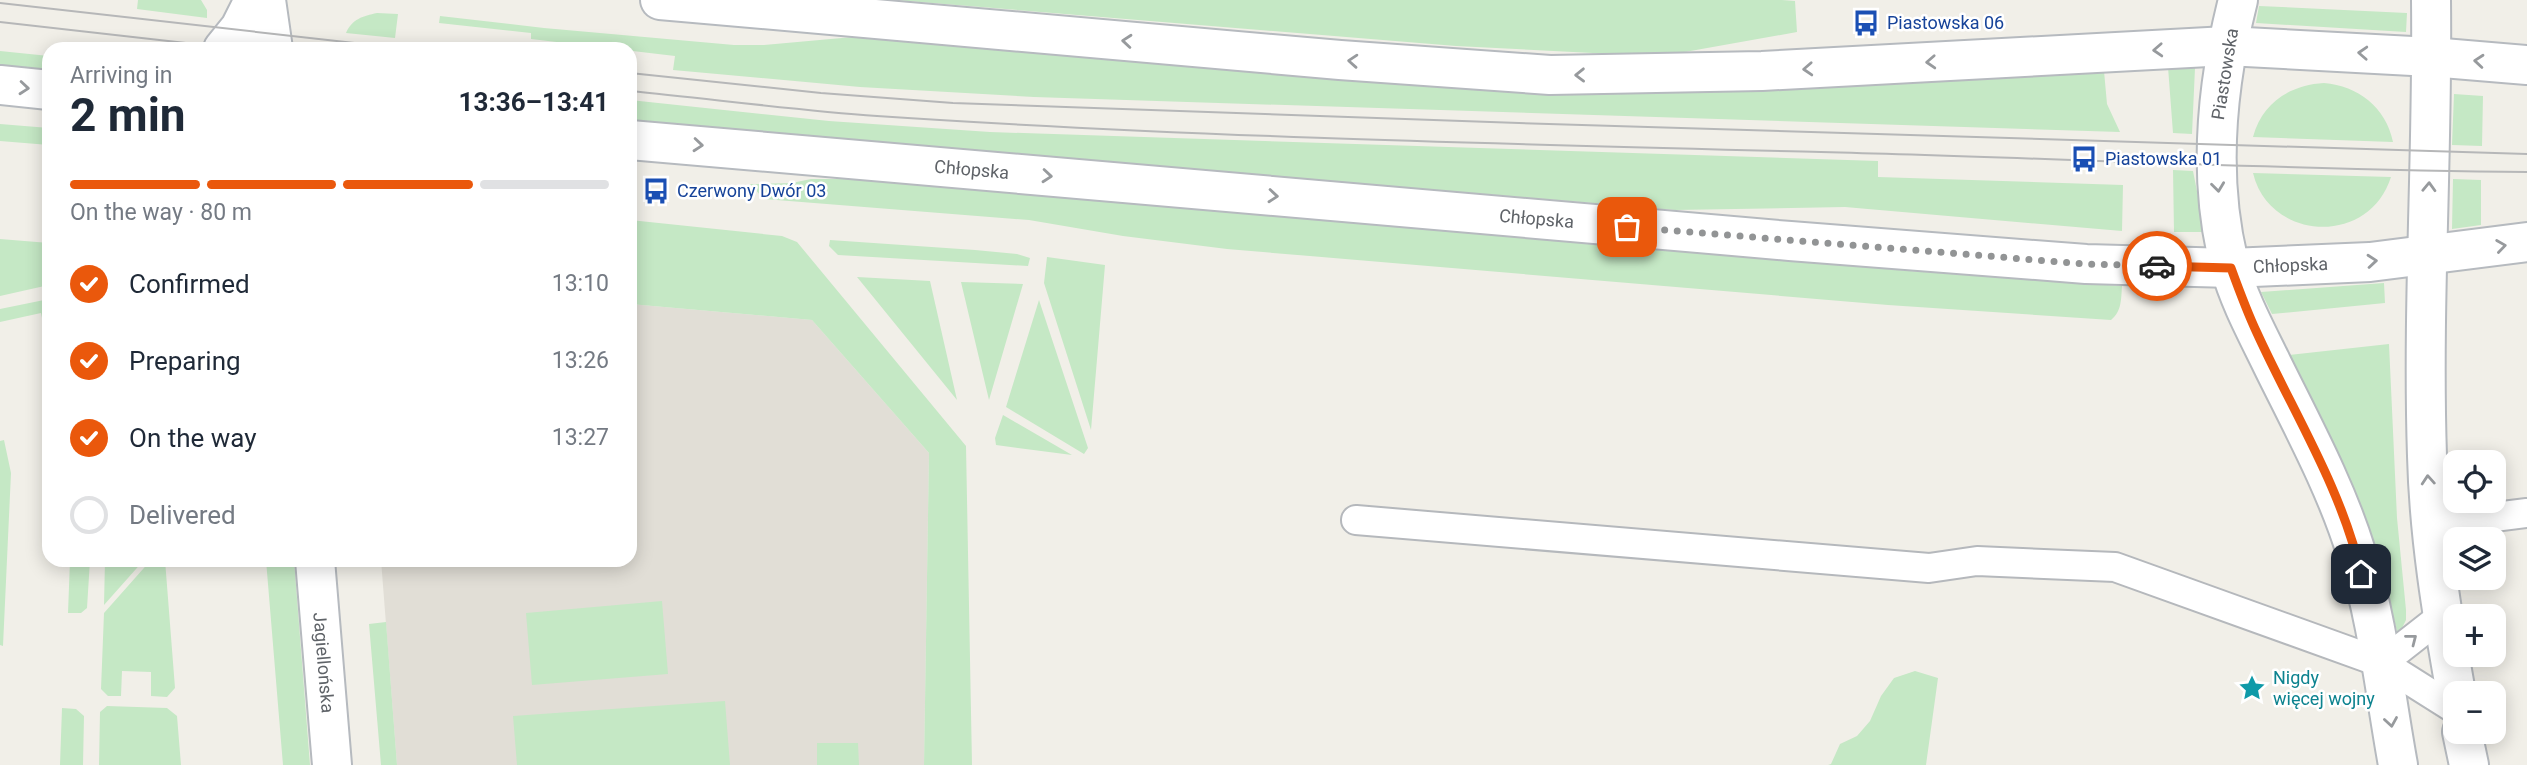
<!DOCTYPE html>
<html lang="en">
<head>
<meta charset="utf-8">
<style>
	:root { --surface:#fff; --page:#f2f2f3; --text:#1f2937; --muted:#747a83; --line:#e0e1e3; --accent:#ea580c }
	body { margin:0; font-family:Roboto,sans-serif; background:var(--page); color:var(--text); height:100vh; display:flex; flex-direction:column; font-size:26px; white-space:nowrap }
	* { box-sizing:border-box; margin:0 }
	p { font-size:23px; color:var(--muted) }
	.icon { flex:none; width:38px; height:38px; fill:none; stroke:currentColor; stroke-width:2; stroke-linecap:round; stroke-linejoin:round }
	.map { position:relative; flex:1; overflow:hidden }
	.sheet { position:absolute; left:42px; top:42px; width:595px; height:525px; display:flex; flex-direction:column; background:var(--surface); border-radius:21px; box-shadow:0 4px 18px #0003 }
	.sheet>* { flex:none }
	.buttons { position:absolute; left:2443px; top:450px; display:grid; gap:14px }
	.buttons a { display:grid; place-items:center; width:63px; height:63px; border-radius:14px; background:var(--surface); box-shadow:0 4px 18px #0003; font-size:35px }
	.pin { position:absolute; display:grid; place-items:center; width:60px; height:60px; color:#fff; margin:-30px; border-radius:14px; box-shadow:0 4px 10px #0006 }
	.courier { position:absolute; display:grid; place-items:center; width:70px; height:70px; margin:-35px; border:5px solid #ea580c; border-radius:50%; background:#fff; color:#222; box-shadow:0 2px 9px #0007 }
	.headline em { font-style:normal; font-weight:700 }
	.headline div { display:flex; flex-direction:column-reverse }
	.headline { display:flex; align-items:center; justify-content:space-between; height:119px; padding:0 28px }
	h1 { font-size:46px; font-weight:700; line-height:52px }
	.bar { display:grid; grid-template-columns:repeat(4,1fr); gap:10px 7px; align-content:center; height:84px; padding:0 28px }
	.bar i { height:9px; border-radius:5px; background:var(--line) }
	.bar .active { background:var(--accent) }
	.bar p { grid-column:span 4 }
	ol { padding:0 28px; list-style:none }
	li { display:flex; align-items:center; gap:21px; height:77px }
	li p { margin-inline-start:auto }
	li .icon { padding:7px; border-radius:50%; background:var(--accent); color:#fff; stroke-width:4 }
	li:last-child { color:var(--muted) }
	li i { width:38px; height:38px; border:4px solid var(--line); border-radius:50% }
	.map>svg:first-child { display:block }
	.education { fill:#e1ded6 }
	.green { fill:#c5e8c5 }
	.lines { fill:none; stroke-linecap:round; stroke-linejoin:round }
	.street-casing { stroke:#b5b8bc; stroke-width:32 }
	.secondary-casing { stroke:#b6babf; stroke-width:42 }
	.street { stroke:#fff; stroke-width:28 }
	.secondary { stroke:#fff; stroke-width:38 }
	.tram { stroke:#b6b7b8; stroke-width:2 }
	.oneway { stroke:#979a9d }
	.done { stroke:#929495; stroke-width:7; stroke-dasharray:0 12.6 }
	.route { stroke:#ea580c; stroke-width:9 }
	.labels { text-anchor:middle; stroke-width:5; stroke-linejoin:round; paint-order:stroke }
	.transit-label { font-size:18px; fill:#164399; stroke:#fff; text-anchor:start }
	.street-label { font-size:18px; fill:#5f6368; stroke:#fff }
	.culture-label { font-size:18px; fill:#0d838f; stroke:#fff; text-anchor:start }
</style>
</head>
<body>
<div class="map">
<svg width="2527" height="765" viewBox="0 0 2527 765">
	<rect width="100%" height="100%" fill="#f1efe8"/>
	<!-- education -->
	<path class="education" d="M 630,304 L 812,320 L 929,453 L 924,765 L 397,765 L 381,560 L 630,560 Z"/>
	<!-- green -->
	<path class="green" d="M 138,0 L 201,0 L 207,10 L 207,18 L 137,9 Z
		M 895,0 L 1782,0 L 1795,1 L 1797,32 L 1668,55 L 1632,55 L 1456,46 Z
		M 2259,6 L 2407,13 L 2406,32 L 2256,23 Z
		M 377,13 L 398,14 L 395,38 L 346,33 C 352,19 363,16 377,13 Z
		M 440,16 L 544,28 L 734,45 L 764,45 L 853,37 L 1235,71 L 1544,93 L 1596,94 L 1709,92 L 2104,71 L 2107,104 L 2120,132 L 1034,97 L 860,87 L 673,70 L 675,56 L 531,39 L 531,33 L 439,23 Z
		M 0,51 L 49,56 L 49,70 L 0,65 Z
		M 2168,67 L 2195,68 L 2192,134 L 2173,133 Z
		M 2324,83 C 2358,86 2386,107 2393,142 L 2253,137 C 2262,103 2290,85 2324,83 Z
		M 2454,94 L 2483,96 L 2482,146 L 2452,145 Z
		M 630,100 L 829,121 L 990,132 L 1878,161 L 1878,177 L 2123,185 L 2122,231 L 1845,207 L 1675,210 L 675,126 L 630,121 Z
		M 0,124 L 49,128 L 49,145 L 0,141 Z
		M 2173,170 L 2193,171 L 2205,232 L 2174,232 Z
		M 2253,173 L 2391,177 C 2369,247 2269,241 2253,173 Z
		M 811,179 L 853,179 L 1910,271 L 2122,286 C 2121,299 2122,311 2111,320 L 1888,305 L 1227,249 L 1123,236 L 1029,220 L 764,199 L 750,184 L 792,183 Z
		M 2453,179 L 2481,180 L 2481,225 L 2452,229 Z
		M 630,220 L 782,236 L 797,242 L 966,446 L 972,765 L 924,765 L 929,453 L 812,320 L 630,304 Z
		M 0,239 L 49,243 L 49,285 L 0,296 Z
		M 830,240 L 975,250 L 1017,254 L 1030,258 L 1028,266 L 838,255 L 829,246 Z
		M 1047,257 L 1105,265 L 1091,430 L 1044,283 Z
		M 857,277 L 930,281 L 957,400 Z
		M 961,282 L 1023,284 L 989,400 Z
		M 2384,283 L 2385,303 L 2272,314 L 2261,292 Z
		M 49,299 L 49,351 L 41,313 L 0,322 L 0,309 Z
		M 1039,300 L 1088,448 L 1084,454 L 1006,407 Z
		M 2389,344 L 2397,518 L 2406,610 L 2406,620 L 2400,632 L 2397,631 L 2379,563 L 2289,355 Z
		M 1003,415 L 1072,455 L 996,445 L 995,438 Z
		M 4,440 L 11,473 L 3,646 L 0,645 L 0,441 Z
		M 70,560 L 90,560 L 87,608 L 81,613 L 68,613 Z
		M 105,560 L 144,560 L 104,605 Z
		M 151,560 L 165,560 L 175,688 L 167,697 L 151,696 L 151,672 L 122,671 L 121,696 L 108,696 L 101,689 L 104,613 Z
		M 266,560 L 294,560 L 310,765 L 283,765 Z
		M 662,601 L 668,674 L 532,685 L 526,613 Z
		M 386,622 L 397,765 L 381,765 L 369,624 Z
		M 1915,671 L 1938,678 L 1926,765 L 1828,765 L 1831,764 L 1840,744 L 1857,736 L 1870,721 L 1881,696 L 1894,678 Z
		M 725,701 L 730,765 L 517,765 L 513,716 Z
		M 107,706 L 167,708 L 177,716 L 181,765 L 99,765 L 100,712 Z
		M 62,708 L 76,709 L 84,716 L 83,765 L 60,765 Z
		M 817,743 L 858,743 L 859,765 L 817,765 Z"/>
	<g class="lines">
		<!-- street casing -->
		<g class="street-casing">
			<path id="street" d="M 1356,520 L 1929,568 L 1977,561 L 2115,567 L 2382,663 L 2455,709
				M 2431,525 L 2527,513
				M 2382,663 L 2442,616"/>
		</g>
		<!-- secondary casing -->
		<g class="secondary-casing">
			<g id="secondary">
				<path d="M 266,0 L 273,49"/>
				<path d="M 660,0 L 1340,60 L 1550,75 L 1762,71 L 2227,46 L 2431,57 L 2527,65"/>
				<path d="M 2238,0 C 2216,87 2207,179 2230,267 C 2239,300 2257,333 2272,364 C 2302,425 2336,487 2356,552 C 2378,621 2385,694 2398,765"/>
				<path d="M 2431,0 C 2433,152 2422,304 2427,456 C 2429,536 2442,615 2456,693"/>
				<path d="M 223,49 L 240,28 L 254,0"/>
				<path d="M 0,85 L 49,90"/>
				<path id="s1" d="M 630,140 L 1790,241 L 2086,264 L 2231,268 L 2370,262 L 2527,242"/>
				<path id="s2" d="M 315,560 L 332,765"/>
				<path d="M 2462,732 L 2469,765"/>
			</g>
		</g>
		<!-- street -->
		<use href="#street" class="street"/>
		<!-- secondary -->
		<use href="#secondary" class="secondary"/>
		<!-- tram -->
		<path class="tram" d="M 0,3 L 408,49
			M 0,22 L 239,49
			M 630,73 L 821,93 L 953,103 L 1519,123 L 2527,154
			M 630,91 C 712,99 794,110 877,116 C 1191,137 1506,144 1821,152 C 2056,158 2292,170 2527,172"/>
	</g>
	<!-- one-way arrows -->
	<defs><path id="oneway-chevron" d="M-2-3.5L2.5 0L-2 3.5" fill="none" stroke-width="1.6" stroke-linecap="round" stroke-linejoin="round" transform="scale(1.75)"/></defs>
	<g class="oneway">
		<use href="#oneway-chevron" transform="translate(1127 41) rotate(-175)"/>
		<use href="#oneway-chevron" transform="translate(2158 50) rotate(177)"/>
		<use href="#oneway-chevron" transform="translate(2363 53) rotate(-177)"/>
		<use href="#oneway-chevron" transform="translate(1353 61) rotate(-176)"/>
		<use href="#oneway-chevron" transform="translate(2479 61) rotate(-175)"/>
		<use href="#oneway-chevron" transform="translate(1931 62) rotate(177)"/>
		<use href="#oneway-chevron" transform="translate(1808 69) rotate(177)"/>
		<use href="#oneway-chevron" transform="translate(1580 75) rotate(179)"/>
		<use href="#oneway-chevron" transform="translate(24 88) rotate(5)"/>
		<use href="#oneway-chevron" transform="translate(698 145) rotate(5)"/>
		<use href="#oneway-chevron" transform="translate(1047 176) rotate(5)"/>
		<use href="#oneway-chevron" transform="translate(2218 187) rotate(83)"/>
		<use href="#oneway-chevron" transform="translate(2429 187) rotate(-88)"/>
		<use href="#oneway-chevron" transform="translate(1273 196) rotate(5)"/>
		<use href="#oneway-chevron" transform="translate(2501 246) rotate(-8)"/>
		<use href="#oneway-chevron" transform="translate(2372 261) rotate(-5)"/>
		<use href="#oneway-chevron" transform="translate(2428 480) rotate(-94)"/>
		<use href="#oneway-chevron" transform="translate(2412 639) rotate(-38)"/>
		<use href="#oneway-chevron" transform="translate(2391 722) rotate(81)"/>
	</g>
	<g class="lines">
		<!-- done -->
		<path class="done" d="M 1627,227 L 2086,264 L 2157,266"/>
		<!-- route -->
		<path class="route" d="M 2157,266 L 2231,268 C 2239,290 2247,312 2257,333 C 2293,412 2342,489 2361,574"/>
	</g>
	<!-- icons -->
	<defs>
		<g id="bus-bare" transform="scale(2.1)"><path d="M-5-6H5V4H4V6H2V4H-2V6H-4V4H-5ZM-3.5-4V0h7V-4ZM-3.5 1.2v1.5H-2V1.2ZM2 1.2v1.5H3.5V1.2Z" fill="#1a4fb4" stroke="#fff" stroke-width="2.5" paint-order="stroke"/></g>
		<g id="sight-bare" transform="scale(2.1)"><path d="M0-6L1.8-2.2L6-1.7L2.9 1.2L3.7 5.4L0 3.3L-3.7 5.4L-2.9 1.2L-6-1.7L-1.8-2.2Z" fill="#0f9aa8" stroke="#fff" stroke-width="2.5" paint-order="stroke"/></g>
	</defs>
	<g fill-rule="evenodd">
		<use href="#bus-bare" x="1866" y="23"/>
		<use href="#bus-bare" x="2084" y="159"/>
		<use href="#bus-bare" x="656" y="191"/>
		<use href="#sight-bare" x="2252" y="688"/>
	</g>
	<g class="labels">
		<!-- transit labels -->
		<g class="transit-label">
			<text x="1887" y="29">Piastowska 06</text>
			<text x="2105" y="165">Piastowska 01</text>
			<text x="677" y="197">Czerwony Dwór 03</text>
		</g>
		<!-- street labels -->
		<g class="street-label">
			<text transform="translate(2225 74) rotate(-81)" y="6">Piastowska</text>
			<text dy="6" stroke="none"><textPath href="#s1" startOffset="343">Chłopska</textPath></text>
			<text dy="6" stroke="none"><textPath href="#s1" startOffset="910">Chłopska</textPath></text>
			<text dy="6" stroke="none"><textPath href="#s1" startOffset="1666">Chłopska</textPath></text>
			<text dy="6" stroke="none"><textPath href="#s2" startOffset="103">Jagiellońska</textPath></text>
		</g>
		<!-- culture labels -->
		<g class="culture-label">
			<text x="2273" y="684">Nigdy<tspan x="2273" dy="21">więcej wojny</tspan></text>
		</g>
	</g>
</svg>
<div class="buttons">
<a><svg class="icon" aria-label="locate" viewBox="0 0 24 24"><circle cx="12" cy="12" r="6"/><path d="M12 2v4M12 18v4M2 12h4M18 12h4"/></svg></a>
<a><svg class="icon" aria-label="layers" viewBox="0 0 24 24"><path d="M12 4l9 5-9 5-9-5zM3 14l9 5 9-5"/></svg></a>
<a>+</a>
<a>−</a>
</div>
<div class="pin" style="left:1627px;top:227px;background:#ea580c"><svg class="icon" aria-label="bag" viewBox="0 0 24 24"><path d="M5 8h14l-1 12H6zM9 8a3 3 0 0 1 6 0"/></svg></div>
<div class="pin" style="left:2361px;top:574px;background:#1f2937"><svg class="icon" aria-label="home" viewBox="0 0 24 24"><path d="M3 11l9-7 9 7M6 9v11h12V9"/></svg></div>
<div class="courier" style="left:2157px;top:266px"><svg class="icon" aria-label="car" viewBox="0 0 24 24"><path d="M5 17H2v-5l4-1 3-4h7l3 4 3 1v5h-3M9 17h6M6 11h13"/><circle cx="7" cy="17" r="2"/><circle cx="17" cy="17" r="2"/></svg></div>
<section class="sheet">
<div class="headline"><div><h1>2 min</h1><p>Arriving in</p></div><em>13:36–13:41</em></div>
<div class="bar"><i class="active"></i><i class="active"></i><i class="active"></i><i></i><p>On the way · 80 m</p></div>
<ol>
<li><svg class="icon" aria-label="check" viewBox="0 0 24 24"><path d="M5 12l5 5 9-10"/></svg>Confirmed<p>13:10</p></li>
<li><svg class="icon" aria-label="check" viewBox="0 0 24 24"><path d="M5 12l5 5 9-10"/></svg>Preparing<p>13:26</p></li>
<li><svg class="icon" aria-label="check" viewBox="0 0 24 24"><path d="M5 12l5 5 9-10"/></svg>On the way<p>13:27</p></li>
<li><i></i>Delivered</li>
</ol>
</section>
</div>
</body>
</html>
